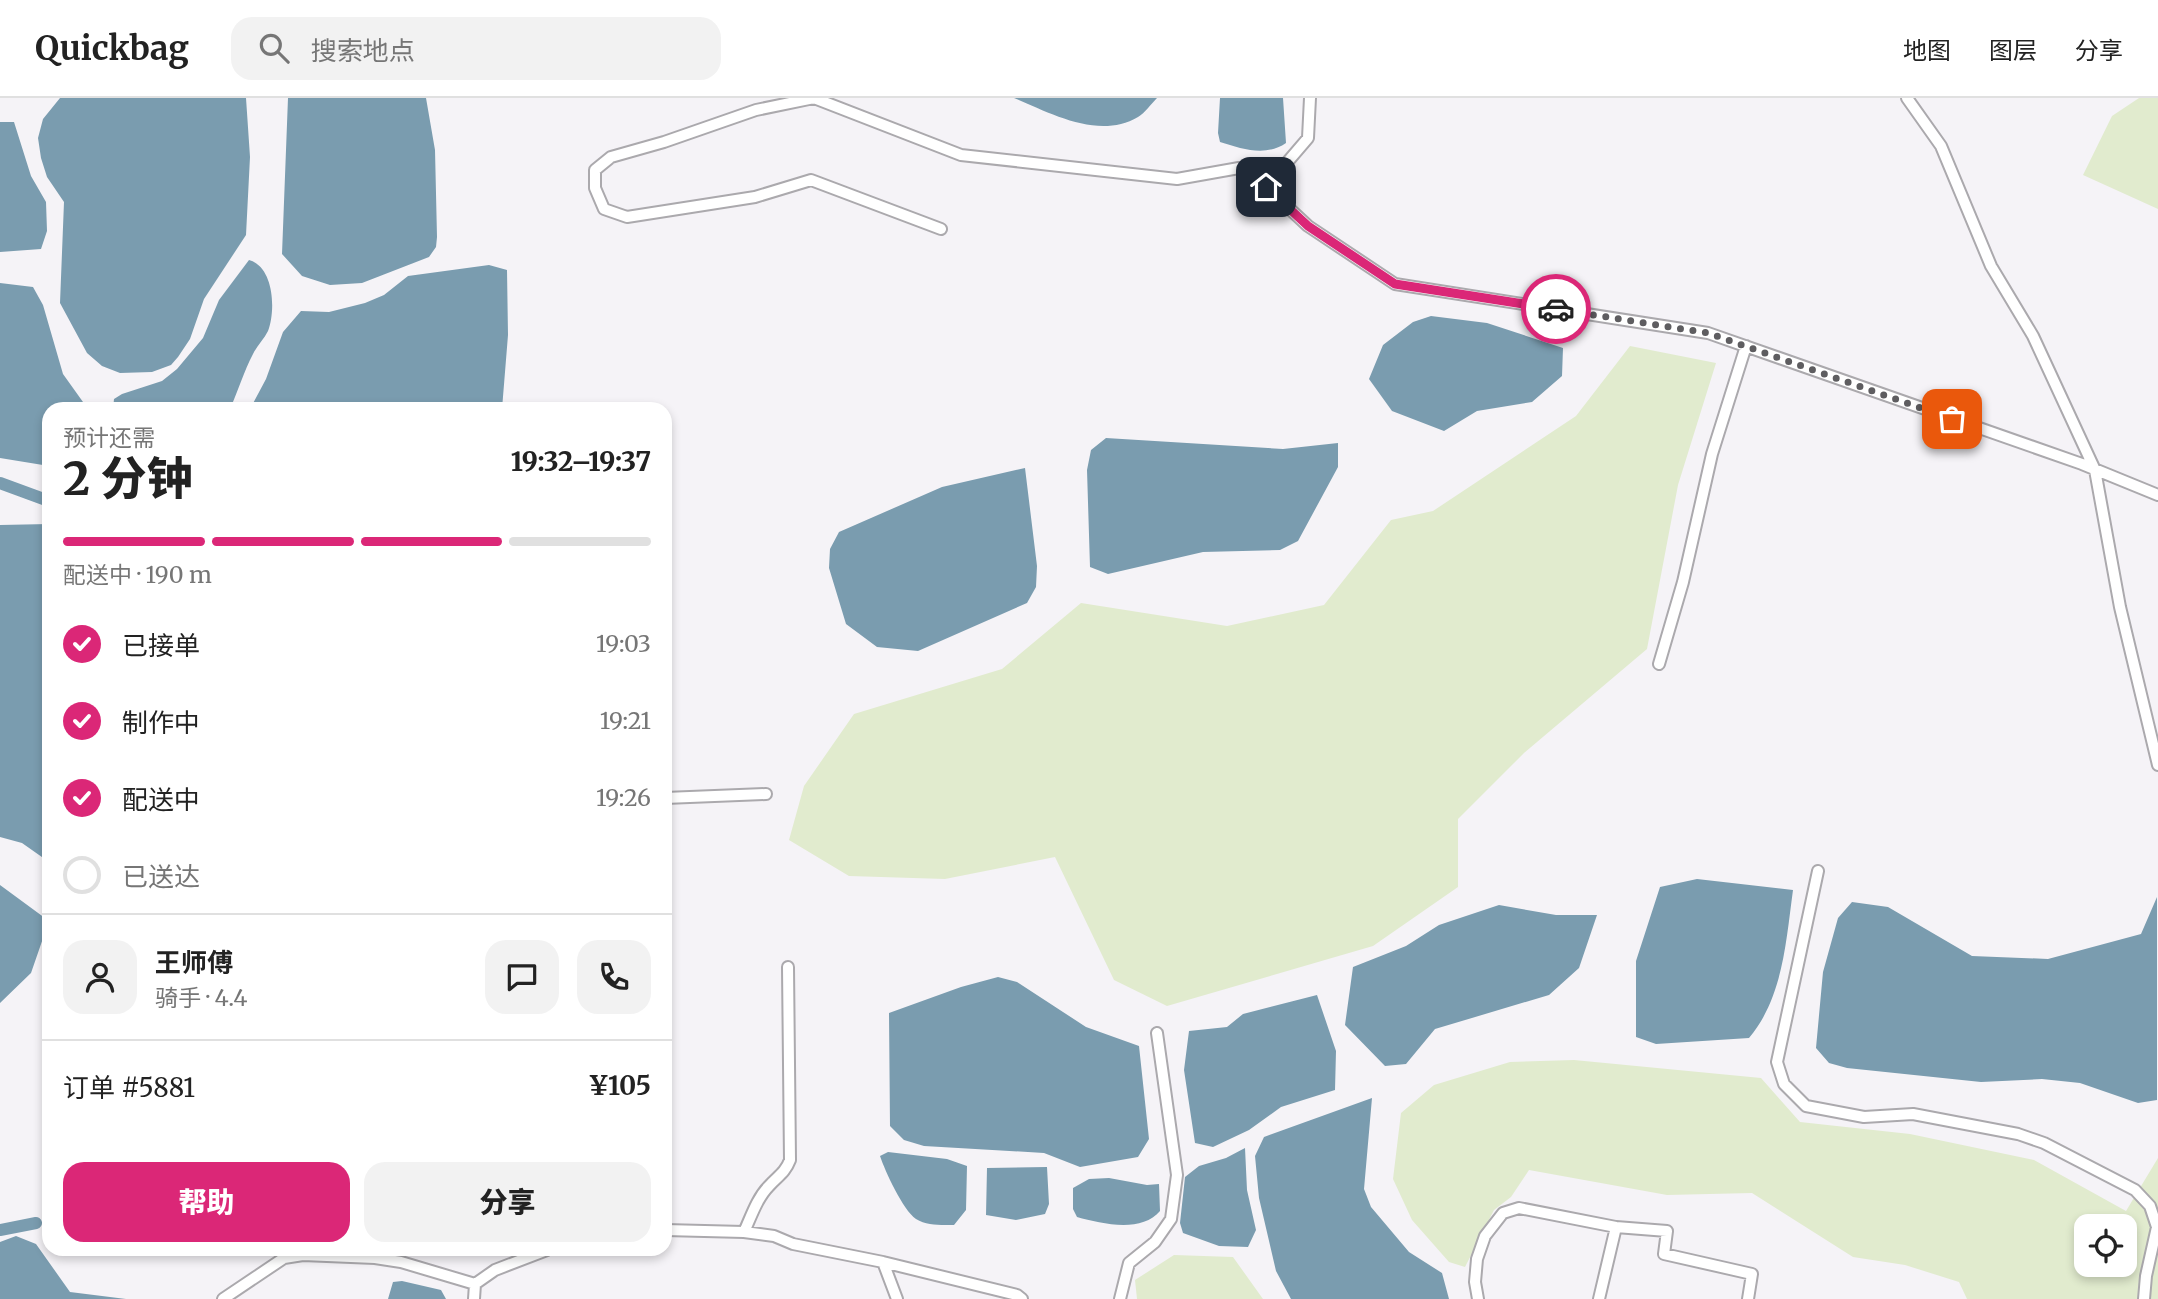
<!DOCTYPE html>
<html lang="zh">
<head>
<meta charset="utf-8">
<style>
	:root { --surface:#fff; --page:#f2f2f2; --text:#222; --muted:#767676; --line:#e0e0e0; --accent:#db2777 }
	body { margin:0; font-family:Merriweather,"Noto Sans SC",serif; background:var(--page); color:var(--text); height:100vh; display:flex; flex-direction:column; font-size:26px; white-space:nowrap }
	* { box-sizing:border-box; margin:0 }
	p { font-size:23px; color:var(--muted) }
	.icon { flex:none; width:38px; height:38px; fill:none; stroke:currentColor; stroke-width:2; stroke-linecap:round; stroke-linejoin:round }
	.map { position:relative; flex:1; overflow:hidden }
	.side { position:absolute; left:42px; top:304px; width:630px; height:854px; display:flex; flex-direction:column; background:var(--surface); border-radius:21px; box-shadow:0 4px 10px #0003 }
	.side>* { flex:none }
	.fabs { position:absolute; left:2074px; top:1116px; display:grid; gap:14px }
	.fabs a { display:grid; place-items:center; width:63px; height:63px; border-radius:14px; background:var(--surface); box-shadow:0 4px 10px #0003; font-size:35px }
	.pin { position:absolute; display:grid; place-items:center; width:60px; height:60px; color:#fff; margin:-30px; border-radius:14px; box-shadow:0 4px 10px #0006 }
	.courier { position:absolute; display:grid; place-items:center; width:70px; height:70px; margin:-35px; border:5px solid #db2777; border-radius:50%; background:#fff; color:#222; box-shadow:0 2px 9px #0007 }
	.headline em { font-style:normal; font-weight:800 }
	.headline div { display:flex; flex-direction:column-reverse }
	.headline { display:flex; align-items:center; justify-content:space-between; height:119px; padding:0 21px }
	h1 { font-size:46px; font-weight:800; line-height:52px }
	.bar { display:grid; grid-template-columns:repeat(4,1fr); gap:10px 7px; align-content:center; height:84px; padding:0 21px }
	.bar i { height:9px; border-radius:5px; background:var(--line) }
	.bar .current { background:var(--accent) }
	.bar p { grid-column:span 4 }
	.line { display:flex; align-items:center; gap:18px; padding:0 21px; border-top:2px solid var(--line) }
	.line div { flex:1 }
	.round { display:grid; place-items:center; flex:none; width:74px; height:74px; border-radius:21px; background:var(--page) }
	ol { padding:0 21px; list-style:none }
	li { display:flex; align-items:center; gap:21px; height:77px }
	li p { margin-inline-start:auto }
	li .icon { padding:7px; border-radius:50%; background:var(--accent); color:#fff; stroke-width:4 }
	li:last-child { color:var(--muted) }
	li i { width:38px; height:38px; border:4px solid var(--line); border-radius:50% }
	.cta { display:flex; gap:14px; margin-top:auto; padding:14px 21px }
	.cta a { flex:1; height:80px; border-radius:21px; background:var(--accent); color:#fff; font-size:28px; font-weight:800; line-height:80px; text-align:center }
	.cta a+a { background:var(--page); color:var(--text) }
	header { display:flex; align-items:center; gap:42px; box-sizing:border-box; height:98px; padding:0 35px; background:var(--surface); border-bottom:2px solid var(--line) }
	header strong { font-size:33px }
	nav { display:flex; gap:38px; margin-inline-start:auto; font-size:24px }
	.search { width:490px; height:63px; background:var(--page); display:flex; align-items:center; gap:18px; box-sizing:border-box; padding:0 24px; border-radius:21px; color:var(--muted); font-size:26px }
	.map>svg:first-child { display:block }
	.green { fill:#e1ebce; fill-rule:evenodd }
	.water { fill:#7a9caf }
	.lines { fill:none; stroke-linecap:round; stroke-linejoin:round }
	.canal { stroke:#7a9caf; stroke-width:12 }
	.street-casing { stroke:#aba9ad; stroke-width:14 }
	.street { stroke:#fff; stroke-width:10 }
	.done { stroke:#5e5d60; stroke-width:7; stroke-dasharray:0 12.6 }
	.route { stroke:#db2777; stroke-width:9 }
</style>
</head>
<body>
<header>
<strong>Quickbag</strong>
<div class="search"><svg class="icon" aria-label="search" viewBox="0 0 24 24"><circle cx="10" cy="10" r="6"/><path d="M15 15l6 6"/></svg>搜索地点</div>
<nav><a>地图</a><a>图层</a><a>分享</a></nav>
</header>
<div class="map">
<svg width="2158" height="1201" viewBox="0 0 2158 1201">
	<rect width="100%" height="100%" fill="#f5f3f7"/>
	<!-- green -->
	<path class="green" d="M 2139,0 L 2158,0 L 2158,111 L 2083,77 L 2112,18 Z
		M 1630,248 L 1716,265 L 1678,387 L 1647,551 L 1524,655 L 1458,721 L 1458,789 L 1373,848 L 1167,908 L 1114,882 L 1055,759 L 945,781 L 849,778 L 789,742 L 804,688 L 854,616 L 1002,571 L 1081,505 L 1227,528 L 1324,507 L 1391,422 L 1433,413 L 1576,318 Z
		M 1574,962 L 1761,980 L 1800,1024 L 1910,1036 L 2034,1062 L 2126,1113 L 2158,1060 L 2158,1201 L 1967,1201 L 1959,1184 L 1905,1167 L 1853,1159 L 1752,1095 L 1667,1097 L 1529,1072 L 1511,1099 L 1494,1112 L 1465,1169 L 1449,1164 L 1412,1122 L 1393,1081 L 1401,1015 L 1434,987 L 1510,964 ZM 2086,1129 L 2124,1129 L 2124,1167 L 2086,1167 Z
		M 1174,1157 L 1233,1159 L 1263,1201 L 1137,1201 L 1135,1182 Z"/>
	<!-- water -->
	<path class="water" d="M 60,0 L 246,0 L 250,59 L 246,137 L 204,201 L 190,241 L 178,259 L 171,267 L 152,274 L 120,275 L 102,268 L 87,255 L 60,205 L 64,104 L 47,79 L 41,60 L 38,40 L 43,21 Z
		M 288,0 L 426,0 L 435,52 L 437,139 L 436,149 L 429,159 L 362,185 L 330,187 L 302,178 L 282,156 Z
		M 1014,0 L 1157,0 C 1151,6 1145,15 1138,19 C 1099,42 1052,16 1014,0 Z
		M 1220,0 L 1283,0 L 1286,45 C 1266,59 1242,51 1220,44 L 1218,35 Z
		M 0,24 L 14,24 L 31,78 L 46,104 L 47,133 L 41,151 L 0,154 Z
		M 249,162 C 274,169 276,212 268,233 C 264,241 257,248 253,256 C 244,273 238,293 230,311 L 113,311 L 114,301 L 122,296 L 162,283 L 177,271 L 203,240 L 219,202 Z
		M 489,167 L 507,172 L 508,237 L 502,311 L 250,311 L 266,281 L 283,234 L 301,213 L 329,214 L 365,205 L 384,197 L 408,178 Z
		M 0,185 L 33,189 L 43,207 L 63,276 L 88,311 L 49,312 L 49,368 L 0,360 Z
		M 1431,218 L 1487,225 L 1563,250 L 1562,278 L 1532,304 L 1477,313 L 1444,333 L 1392,313 L 1369,281 L 1383,247 L 1413,224 Z
		M 1106,340 L 1283,351 L 1338,345 L 1338,369 L 1298,443 L 1280,452 L 1203,454 L 1108,476 L 1090,469 L 1087,372 L 1091,352 Z
		M 1025,370 L 1037,468 L 1036,489 L 1027,505 L 918,553 L 877,549 L 846,526 L 829,470 L 830,451 L 839,434 L 942,389 Z
		M 49,426 L 49,764 L 22,745 L 0,739 L 0,427 Z
		M 1697,781 L 1793,792 C 1786,843 1783,900 1749,940 L 1656,946 L 1636,939 L 1636,863 L 1660,789 Z
		M 0,787 L 49,823 L 31,875 L 0,905 Z
		M 2157,799 L 2157,1002 L 2138,1005 L 2080,985 L 2042,981 L 1981,984 L 1847,970 L 1829,965 L 1816,950 L 1823,874 L 1838,820 L 1852,804 L 1888,809 L 1972,858 L 2048,861 L 2141,836 Z
		M 1499,807 L 1556,817 L 1597,817 L 1579,870 L 1549,897 L 1435,931 L 1406,966 L 1385,968 L 1345,927 L 1353,869 L 1406,848 L 1439,827 Z
		M 998,879 L 1017,884 L 1086,929 L 1139,948 L 1149,1041 L 1138,1059 L 1080,1069 L 1044,1055 L 924,1048 L 904,1042 L 890,1028 L 889,915 L 961,889 Z
		M 1317,897 L 1336,953 L 1335,992 L 1281,1009 L 1249,1032 L 1213,1049 L 1195,1045 L 1184,972 L 1189,933 L 1227,929 L 1243,916 Z
		M 1372,1000 L 1364,1091 L 1371,1109 L 1409,1154 L 1442,1175 L 1449,1201 L 1291,1201 L 1276,1173 L 1259,1100 L 1255,1058 L 1264,1039 Z
		M 1245,1050 L 1247,1092 L 1256,1132 L 1248,1149 L 1219,1148 L 1183,1135 L 1180,1125 L 1185,1079 L 1199,1068 L 1226,1060 Z
		M 888,1054 L 947,1061 L 967,1068 L 966,1112 L 954,1127 C 941,1127 927,1128 916,1121 C 903,1112 885,1073 880,1058 Z
		M 1047,1069 L 1049,1106 L 1045,1116 L 1016,1122 L 986,1117 L 987,1070 Z
		M 1109,1080 L 1147,1087 L 1159,1086 L 1160,1113 C 1142,1135 1102,1126 1077,1119 L 1073,1111 L 1073,1090 L 1089,1081 Z
		M 16,1138 L 36,1146 L 70,1194 L 126,1201 L 0,1201 L 0,1144 Z
		M 402,1183 L 441,1192 L 446,1201 L 388,1201 L 393,1184 Z"/>
	<g class="lines">
		<!-- canal -->
		<path class="canal" d="M 0,385 L 49,403
			M 0,1132 L 36,1125"/>
		<!-- street casing -->
		<g class="street-casing">
			<path id="street" d="M 1907,0 L 1941,48 L 1991,168 L 2033,238 L 2095,372 L 2120,509 L 2158,667
				M 1266,89 L 1308,40 L 1310,0
				M 941,131 L 811,82 L 755,99 L 627,119 L 604,111 L 595,90 L 595,72 L 611,59 L 664,44 L 756,12 L 814,0 L 961,57 L 1177,81 L 1239,70 L 1255,76 L 1266,89 L 1308,128 L 1395,186 L 1708,235 L 2082,366 L 2158,397
				M 1659,566 L 1683,484 L 1712,356 L 1746,248
				M 665,700 L 766,696
				M 1818,773 L 1777,964 L 1784,986 L 1806,1008 L 1864,1019 L 1913,1016 L 2018,1036 L 2044,1045 L 2135,1092 L 2150,1108 L 2157,1129 L 2146,1178 L 2144,1201
				M 665,1132 L 744,1134 L 774,1138 L 793,1146 L 883,1164 L 1017,1197 L 1022,1201
				M 744,1134 C 751,1119 757,1100 769,1088 C 778,1078 785,1075 790,1062 L 788,869
				M 883,1164 L 897,1201
				M 223,1201 L 284,1160 L 303,1157 L 375,1160 L 401,1164 L 475,1186
				M 474,1201 L 475,1186 L 495,1172 L 547,1152
				M 1120,1201 L 1129,1165 L 1155,1144 L 1171,1121 L 1177,1077 L 1157,935
				M 1478,1201 L 1475,1184 L 1477,1161 L 1485,1138 L 1503,1115 L 1519,1110 L 1616,1129 L 1667,1133 L 1664,1156 L 1752,1176 L 1748,1201
				M 1599,1201 L 1616,1129"/>
		</g>
		<!-- street -->
		<use href="#street" class="street"/>
	</g>
	<g class="lines">
		<!-- done -->
		<path class="done" d="M 1556,211 L 1708,235 L 1952,321"/>
		<!-- route -->
		<path class="route" d="M 1266,89 L 1308,128 L 1395,186 L 1556,211"/>
	</g>
</svg>
<div class="fabs">
<a><svg class="icon" aria-label="locate" viewBox="0 0 24 24"><circle cx="12" cy="12" r="6"/><path d="M12 2v4M12 18v4M2 12h4M18 12h4"/></svg></a>
</div>
<div class="pin" style="left:1952px;top:321px;background:#ea580c"><svg class="icon" aria-label="bag" viewBox="0 0 24 24"><path d="M5 8h14l-1 12H6zM9 8a3 3 0 0 1 6 0"/></svg></div>
<div class="pin" style="left:1266px;top:89px;background:#1f2937"><svg class="icon" aria-label="home" viewBox="0 0 24 24"><path d="M3 11l9-7 9 7M6 9v11h12V9"/></svg></div>
<div class="courier" style="left:1556px;top:211px"><svg class="icon" aria-label="car" viewBox="0 0 24 24"><path d="M5 17H2v-5l4-1 3-4h7l3 4 3 1v5h-3M9 17h6M6 11h13"/><circle cx="7" cy="17" r="2"/><circle cx="17" cy="17" r="2"/></svg></div>
<section class="side">
<div class="headline"><div><h1>2 分钟</h1><p>预计还需</p></div><em>19:32–19:37</em></div>
<div class="bar"><i class="current"></i><i class="current"></i><i class="current"></i><i></i><p>配送中 · 190 m</p></div>
<ol>
<li><svg class="icon" aria-label="check" viewBox="0 0 24 24"><path d="M5 12l5 5 9-10"/></svg>已接单<p>19:03</p></li>
<li><svg class="icon" aria-label="check" viewBox="0 0 24 24"><path d="M5 12l5 5 9-10"/></svg>制作中<p>19:21</p></li>
<li><svg class="icon" aria-label="check" viewBox="0 0 24 24"><path d="M5 12l5 5 9-10"/></svg>配送中<p>19:26</p></li>
<li><i></i>已送达</li>
</ol>
<div class="line" style="height:126px"><a class="round"><svg class="icon" aria-label="person" viewBox="0 0 24 24"><circle cx="12" cy="8" r="4"/><path d="M4 21q1-7 8-7t8 7"/></svg></a><div><b>王师傅</b><p>骑手 · 4.4</p></div><a class="round"><svg class="icon" aria-label="chat" viewBox="0 0 24 24"><path d="M4 5h16v11H9l-5 4z"/></svg></a><a class="round"><svg class="icon" aria-label="phone" viewBox="0 0 24 24"><path d="M5 4h4l2 5-3 2q2 4 5 5l2-3 5 2v4C11 20 4 13 5 4z"/></svg></a></div>
<div class="line" style="height:91px"><div>订单 #5881</div><b>¥105</b></div>
<div class="cta"><a>帮助</a><a>分享</a></div>
</section>
</div>
</body>
</html>
